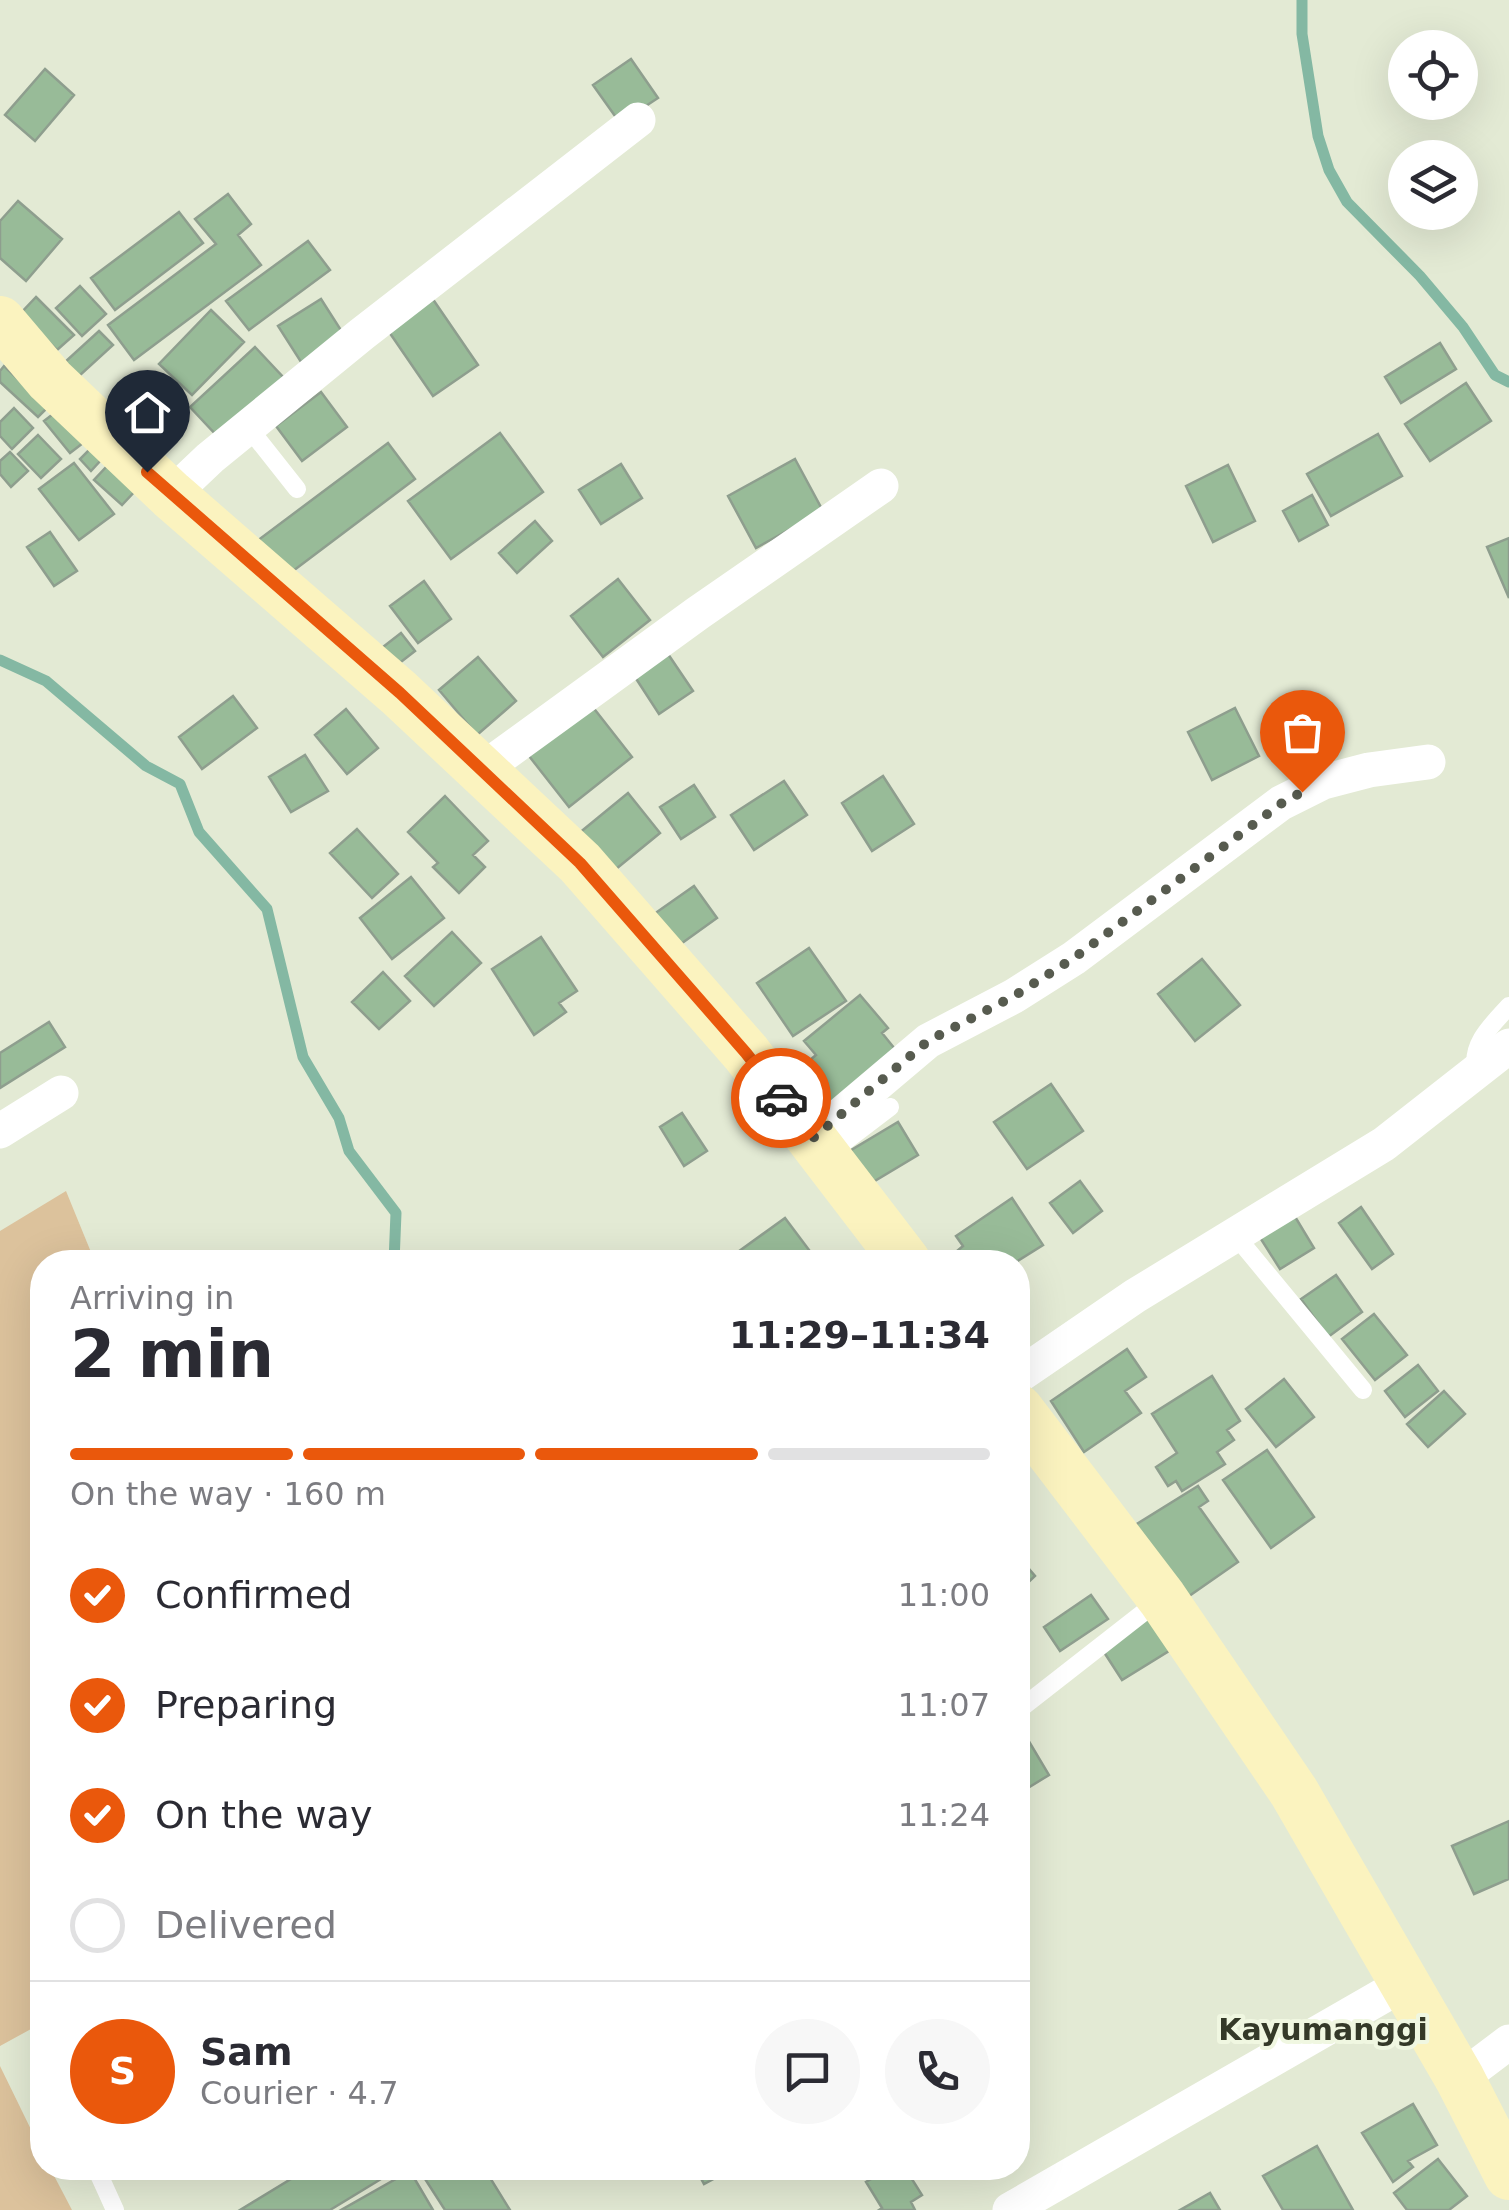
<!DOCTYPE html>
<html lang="en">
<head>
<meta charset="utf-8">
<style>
	:root { --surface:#fff; --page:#f7f7f7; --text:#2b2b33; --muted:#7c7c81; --line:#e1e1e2; --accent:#ea580c }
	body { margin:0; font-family:"DejaVu Sans",sans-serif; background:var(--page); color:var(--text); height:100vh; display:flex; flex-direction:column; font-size:38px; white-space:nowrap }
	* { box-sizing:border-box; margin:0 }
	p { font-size:32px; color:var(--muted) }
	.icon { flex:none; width:55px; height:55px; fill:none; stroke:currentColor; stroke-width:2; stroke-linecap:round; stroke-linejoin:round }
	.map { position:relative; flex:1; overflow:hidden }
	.panel { position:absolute; left:30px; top:1250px; width:1000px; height:930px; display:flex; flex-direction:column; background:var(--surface); border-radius:40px; box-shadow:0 10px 40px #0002 }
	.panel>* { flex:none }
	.tools { position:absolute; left:1388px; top:30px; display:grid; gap:20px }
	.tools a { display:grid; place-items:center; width:90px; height:90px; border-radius:50%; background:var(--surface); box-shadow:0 10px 40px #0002; font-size:50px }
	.pin { position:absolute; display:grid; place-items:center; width:85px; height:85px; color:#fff; margin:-102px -42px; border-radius:50% 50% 50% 0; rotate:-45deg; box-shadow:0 0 10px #0007 }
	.pin .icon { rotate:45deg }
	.courier { position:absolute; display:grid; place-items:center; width:100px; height:100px; margin:-50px; border:8px solid #ea580c; border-radius:50%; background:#fff; color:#222; box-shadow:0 2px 12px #0007 }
	.summary em { font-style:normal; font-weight:600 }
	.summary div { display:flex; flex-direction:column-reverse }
	.summary { display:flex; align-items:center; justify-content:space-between; height:170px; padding:0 40px }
	h1 { font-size:65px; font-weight:600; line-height:75px }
	.bar { display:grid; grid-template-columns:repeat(4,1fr); gap:15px 10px; align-content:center; height:120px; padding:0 40px }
	.bar i { height:12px; border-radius:8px; background:var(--line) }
	.bar .active { background:var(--accent) }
	.bar p { grid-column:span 4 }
	.line { display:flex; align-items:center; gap:25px; padding:0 40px; border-top:2px solid var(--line) }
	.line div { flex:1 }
	.round { display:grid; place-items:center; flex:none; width:105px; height:105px; border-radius:52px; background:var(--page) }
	ol { padding:0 40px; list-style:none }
	li { display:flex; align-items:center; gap:30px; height:110px }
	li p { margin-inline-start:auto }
	li .icon { padding:10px; border-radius:50%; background:var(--accent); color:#fff; stroke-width:4 }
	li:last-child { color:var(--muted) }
	li i { width:55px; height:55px; border:5px solid var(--line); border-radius:50% }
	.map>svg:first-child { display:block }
	.green { fill:#dcc29c }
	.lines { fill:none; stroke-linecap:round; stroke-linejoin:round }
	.stream { stroke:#84b8a3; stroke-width:11 }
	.building { fill:#98bb98; stroke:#8e9e8e; stroke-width:2.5 }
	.lane { stroke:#fff; stroke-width:18 }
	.street { stroke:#fff; stroke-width:35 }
	.secondary { stroke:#fbf3bf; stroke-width:50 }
	.done { stroke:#575b4f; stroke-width:10; stroke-dasharray:0 18 }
	.route { stroke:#ea580c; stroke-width:12 }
	.labels { text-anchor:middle; stroke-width:8; stroke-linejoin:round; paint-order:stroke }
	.quarter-label { font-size:30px; font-weight:bold; fill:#343928; stroke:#f0f7e1 }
</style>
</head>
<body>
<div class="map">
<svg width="1509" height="2210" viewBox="0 0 1509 2210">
	<rect width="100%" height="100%" fill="#e3ead4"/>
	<!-- green -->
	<path class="green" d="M 66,1191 L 95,1262 L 42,1262 L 42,2023 L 0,2046 L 0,1231 Z
		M 0,2066 L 42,2152 L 42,2168 L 50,2168 L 72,2210 L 0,2210 Z"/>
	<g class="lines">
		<!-- stream -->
		<path class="stream" d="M 1302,0 L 1302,34 L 1318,136 L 1329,170 L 1347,202 L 1420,276 L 1463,327 L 1495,375 L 1509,382
			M 0,660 L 46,681 L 146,766 L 180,784 L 199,832 L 267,909 L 303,1057 L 339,1118 L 349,1151 L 396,1213 L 394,1262"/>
	</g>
	<!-- building -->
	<path class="building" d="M 631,59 L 658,98 L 620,123 L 593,85 Z
		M 45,69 L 74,95 L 35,141 L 5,115 Z
		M 228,194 L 251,224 L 238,235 L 261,265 L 134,360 L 108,325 L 216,244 L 195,219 Z
		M 18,201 L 62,239 L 26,281 L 0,258 L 0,221 Z
		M 179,212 L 203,243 L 115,310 L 91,278 Z
		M 308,241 L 330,270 L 249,330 L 226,301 Z
		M 80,286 L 106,314 L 82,336 L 56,308 Z
		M 430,295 L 478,365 L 433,396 L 385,326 Z
		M 36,297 L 74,335 L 57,350 L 20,314 Z
		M 321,299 L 346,338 L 303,365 L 278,326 Z
		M 211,310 L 244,342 L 192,395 L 159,364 Z
		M 99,331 L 113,345 L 79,376 L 65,362 Z
		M 1440,343 L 1456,369 L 1401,403 L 1385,377 Z
		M 255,347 L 284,378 L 219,438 L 190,407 Z
		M 4,366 L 48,407 L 38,417 L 0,382 L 0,371 Z
		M 1466,383 L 1491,421 L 1430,461 L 1405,424 Z
		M 321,392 L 347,427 L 302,461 L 276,426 Z
		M 154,402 L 170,424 L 153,436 L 137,414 Z
		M 14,408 L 33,428 L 12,449 L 0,436 L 0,422 Z
		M 57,411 L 83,443 L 70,453 L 44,421 Z
		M 500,433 L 543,492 L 451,559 L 408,501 Z
		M 1378,434 L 1402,476 L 1331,516 L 1307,474 Z
		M 38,435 L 61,459 L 41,478 L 18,454 Z
		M 388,443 L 415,479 L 281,580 L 253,544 Z
		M 90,449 L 101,460 L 91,471 L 80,459 Z
		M 10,452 L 28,471 L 11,487 L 0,474 L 0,461 Z
		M 795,459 L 823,511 L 756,548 L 728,496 Z
		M 74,463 L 114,514 L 79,540 L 39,489 Z
		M 621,464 L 642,498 L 601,524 L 579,490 Z
		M 108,465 L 136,490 L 122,505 L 94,480 Z
		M 1228,465 L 1255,521 L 1213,542 L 1186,486 Z
		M 1312,495 L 1328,525 L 1299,541 L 1283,511 Z
		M 535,521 L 552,541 L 517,573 L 499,553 Z
		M 50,532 L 77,571 L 54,586 L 27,547 Z
		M 1509,538 L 1509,598 L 1487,547 Z
		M 618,579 L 650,620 L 603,657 L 571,616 Z
		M 424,581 L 451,619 L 418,643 L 390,606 Z
		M 401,633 L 415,651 L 397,665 L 383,647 Z
		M 668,654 L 693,691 L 659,714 L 635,677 Z
		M 478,657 L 516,701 L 477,735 L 439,690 Z
		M 233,696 L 257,728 L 202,769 L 179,737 Z
		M 592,706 L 632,757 L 569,807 L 529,756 Z
		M 1235,708 L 1259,756 L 1212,780 L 1188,732 Z
		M 346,709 L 378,748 L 347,774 L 315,735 Z
		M 305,755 L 328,791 L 291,812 L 269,777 Z
		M 883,776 L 914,824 L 872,851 L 842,803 Z
		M 784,781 L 807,815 L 754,850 L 731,815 Z
		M 694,785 L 715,817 L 681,839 L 660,807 Z
		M 628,793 L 660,833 L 605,878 L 572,839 Z
		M 445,796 L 488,841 L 473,855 L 485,867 L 459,893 L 433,867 L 438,863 L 408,832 Z
		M 357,829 L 398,874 L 372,898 L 330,853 Z
		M 411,877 L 444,918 L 392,959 L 360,918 Z
		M 694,886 L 717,918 L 671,951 L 647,919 Z
		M 452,932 L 481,963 L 434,1006 L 405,976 Z
		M 541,937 L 577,991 L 559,1003 L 566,1012 L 534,1035 L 492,969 Z
		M 809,948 L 846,1001 L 793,1036 L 757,983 Z
		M 1202,959 L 1240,1005 L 1195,1041 L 1158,994 Z
		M 383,972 L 410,1001 L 379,1029 L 352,1002 Z
		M 860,995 L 888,1028 L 882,1033 L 895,1049 L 828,1105 L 798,1070 L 816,1055 L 804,1041 Z
		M 49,1022 L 65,1047 L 0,1088 L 0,1053 Z
		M 1051,1084 L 1083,1131 L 1027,1169 L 994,1122 Z
		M 682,1113 L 707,1151 L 684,1166 L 660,1127 Z
		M 898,1122 L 918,1155 L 863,1188 L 843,1155 Z
		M 1080,1181 L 1102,1211 L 1073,1233 L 1050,1203 Z
		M 1012,1198 L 1043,1245 L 1016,1262 L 944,1262 L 963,1246 L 956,1236 Z
		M 1361,1207 L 1393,1254 L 1372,1269 L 1339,1223 Z
		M 1294,1215 L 1314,1248 L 1280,1269 L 1259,1236 Z
		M 785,1218 L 818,1262 L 724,1262 Z
		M 1336,1275 L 1362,1312 L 1328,1337 L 1301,1299 Z
		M 1374,1314 L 1407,1355 L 1375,1380 L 1342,1339 Z
		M 1127,1349 L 1146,1377 L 1125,1391 L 1141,1413 L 1084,1452 L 1051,1401 Z
		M 1418,1365 L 1438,1391 L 1405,1417 L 1385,1391 Z
		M 1212,1376 L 1240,1421 L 1227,1430 L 1234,1440 L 1217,1452 L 1225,1464 L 1182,1491 L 1176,1481 L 1168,1486 L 1156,1467 L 1177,1453 L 1152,1414 Z
		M 1284,1379 L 1314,1417 L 1276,1447 L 1246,1409 Z
		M 1444,1391 L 1465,1414 L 1428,1447 L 1407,1424 Z
		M 1267,1450 L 1314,1517 L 1271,1548 L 1223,1480 Z
		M 1198,1486 L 1208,1501 L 1199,1507 L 1238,1562 L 1179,1603 L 1119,1535 Z
		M 1018,1556 L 1035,1576 L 1018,1592 Z
		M 1091,1595 L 1108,1619 L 1060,1651 L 1044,1627 Z
		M 1156,1613 L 1177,1646 L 1122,1680 L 1102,1649 Z
		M 1018,1723 L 1049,1775 L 1018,1794 Z
		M 1509,1821 L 1509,1879 L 1474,1894 L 1452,1846 Z
		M 1413,2104 L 1437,2145 L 1408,2161 L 1413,2167 L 1393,2182 L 1362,2133 Z
		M 1317,2146 L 1353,2210 L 1283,2210 L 1263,2176 Z
		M 1438,2159 L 1467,2196 L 1449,2210 L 1407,2210 L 1394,2193 Z
		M 309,2168 L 399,2168 L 330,2210 L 240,2210 Z
		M 418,2168 L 484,2168 L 510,2210 L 445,2210 Z
		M 680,2168 L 734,2168 L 704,2184 L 697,2171 L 686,2178 Z
		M 890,2168 L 905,2168 L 922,2195 L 911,2202 L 915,2210 L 879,2210 L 882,2208 L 866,2182 Z
		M 410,2171 L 433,2210 L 341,2210 Z
		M 1210,2193 L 1220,2210 L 1180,2210 Z"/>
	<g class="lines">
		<!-- lane -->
		<path class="lane" d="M 248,427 L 297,489
			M 1476,1069 C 1471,1043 1493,1024 1509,1006
			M 827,1155 L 890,1107
			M 1235,1235 L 1363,1390
			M 1020,1709 L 1162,1598
			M 96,2168 L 115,2210"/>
		<!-- street -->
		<path class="street" d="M 171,495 L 210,458 L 362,334 L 638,120
			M 482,770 L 698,613 L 881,486
			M 0,1131 L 61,1093
			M 812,1139 L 928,1041 L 1014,996 L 1074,958 L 1281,803 L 1323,782 L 1369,770 L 1428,762
			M 1018,1376 L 1135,1296 L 1384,1144 L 1509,1046
			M 1460,2079 L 1509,2042
			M 1010,2210 L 1405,1983"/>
		<!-- secondary -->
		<path class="secondary" d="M 0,321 L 50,380 L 171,495 L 399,693 L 580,863 L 746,1053 L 906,1262
			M 1018,1409 L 1162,1598 L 1294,1792 L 1460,2079 L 1509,2175"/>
	</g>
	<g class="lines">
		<!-- done -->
		<path class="done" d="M 781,1098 L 812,1139 L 928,1041 L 1014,996 L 1074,958 L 1282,803 L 1302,792"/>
		<!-- route -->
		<path class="route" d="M 147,472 L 400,693 L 580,863 L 746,1053 L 781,1098"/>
	</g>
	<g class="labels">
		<!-- quarter labels -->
		<g class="quarter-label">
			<text x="1323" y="2040">Kayumanggi</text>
		</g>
	</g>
</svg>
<div class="tools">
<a><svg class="icon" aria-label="locate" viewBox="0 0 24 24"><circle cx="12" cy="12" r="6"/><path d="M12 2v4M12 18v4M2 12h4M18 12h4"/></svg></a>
<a><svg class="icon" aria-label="layers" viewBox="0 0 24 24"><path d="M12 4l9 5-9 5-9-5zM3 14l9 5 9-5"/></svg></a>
</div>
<div class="pin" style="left:1302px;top:792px;background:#ea580c"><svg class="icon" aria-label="bag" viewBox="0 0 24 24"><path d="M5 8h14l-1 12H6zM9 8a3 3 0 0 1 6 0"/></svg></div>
<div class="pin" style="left:147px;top:472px;background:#1f2937"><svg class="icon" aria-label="home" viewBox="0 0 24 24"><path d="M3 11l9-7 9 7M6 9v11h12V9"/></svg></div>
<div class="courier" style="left:781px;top:1098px"><svg class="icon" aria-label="car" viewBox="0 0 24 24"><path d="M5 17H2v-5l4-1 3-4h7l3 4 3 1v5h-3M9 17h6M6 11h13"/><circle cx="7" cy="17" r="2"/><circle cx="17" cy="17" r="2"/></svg></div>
<section class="panel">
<div class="summary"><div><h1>2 min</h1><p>Arriving in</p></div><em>11:29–11:34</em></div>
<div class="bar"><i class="active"></i><i class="active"></i><i class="active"></i><i></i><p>On the way · 160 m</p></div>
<ol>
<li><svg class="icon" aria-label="check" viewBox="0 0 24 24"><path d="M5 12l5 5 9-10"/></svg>Confirmed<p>11:00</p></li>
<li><svg class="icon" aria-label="check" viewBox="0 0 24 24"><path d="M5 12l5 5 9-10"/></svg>Preparing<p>11:07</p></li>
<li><svg class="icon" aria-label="check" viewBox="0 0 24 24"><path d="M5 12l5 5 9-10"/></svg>On the way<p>11:24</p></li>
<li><i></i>Delivered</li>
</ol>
<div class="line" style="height:180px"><b class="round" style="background:var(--accent);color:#fff">S</b><div><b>Sam</b><p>Courier · 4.7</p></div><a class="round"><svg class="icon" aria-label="chat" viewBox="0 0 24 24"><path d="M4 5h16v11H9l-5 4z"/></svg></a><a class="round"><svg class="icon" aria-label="phone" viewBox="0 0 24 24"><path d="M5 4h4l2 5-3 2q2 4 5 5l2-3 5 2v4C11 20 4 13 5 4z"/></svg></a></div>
</section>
</div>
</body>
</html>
